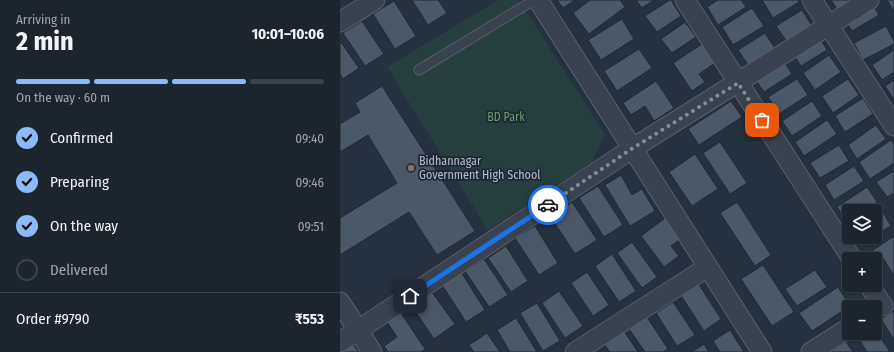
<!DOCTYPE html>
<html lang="en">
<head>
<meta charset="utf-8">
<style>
	:root { --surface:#1c252e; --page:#29313a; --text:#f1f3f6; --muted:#a0a5aa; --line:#3a424a; --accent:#8cb9f7 }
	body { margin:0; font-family:"Fira Sans Condensed",sans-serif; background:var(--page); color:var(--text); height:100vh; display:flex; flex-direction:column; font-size:15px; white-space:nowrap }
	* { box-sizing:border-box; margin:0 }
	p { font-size:13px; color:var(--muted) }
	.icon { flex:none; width:22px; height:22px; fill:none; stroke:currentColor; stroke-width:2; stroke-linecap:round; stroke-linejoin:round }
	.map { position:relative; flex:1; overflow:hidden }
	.panel { display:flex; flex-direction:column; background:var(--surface); width:340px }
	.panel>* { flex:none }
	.buttons { position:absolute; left:502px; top:204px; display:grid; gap:8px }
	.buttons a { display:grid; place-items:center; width:40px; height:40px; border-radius:4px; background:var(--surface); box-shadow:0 1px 3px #0004,0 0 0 1px var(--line); font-size:20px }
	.pin { position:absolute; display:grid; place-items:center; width:34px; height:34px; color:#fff; margin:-17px; border-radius:8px; box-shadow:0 2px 6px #0006 }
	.courier { position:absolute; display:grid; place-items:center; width:40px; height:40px; margin:-20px; border:3px solid #1a73e8; border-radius:50%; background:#fff; color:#222; box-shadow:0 1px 5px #0007 }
	.head em { font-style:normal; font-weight:700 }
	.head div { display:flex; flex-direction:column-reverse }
	.head { display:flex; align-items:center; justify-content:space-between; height:68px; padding:0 16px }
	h1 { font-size:26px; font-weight:700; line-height:30px }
	.bar { display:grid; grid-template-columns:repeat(4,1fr); gap:6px 4px; align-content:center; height:48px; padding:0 16px }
	.bar i { height:5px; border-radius:3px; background:var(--line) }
	.bar .selected { background:var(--accent) }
	.bar p { grid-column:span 4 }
	.line { display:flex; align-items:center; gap:10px; padding:0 16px; border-top:1px solid var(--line) }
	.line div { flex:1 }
	ol { padding:0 16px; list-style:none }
	li { display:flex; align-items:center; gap:12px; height:44px }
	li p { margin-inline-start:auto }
	li .icon { padding:4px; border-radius:50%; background:var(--accent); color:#111; stroke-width:4 }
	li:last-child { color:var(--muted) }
	li i { width:22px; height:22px; border:2px solid var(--line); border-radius:50% }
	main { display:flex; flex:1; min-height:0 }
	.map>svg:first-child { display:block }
	.green { fill:#283f40 }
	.building { fill:#4b5867; stroke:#202936 }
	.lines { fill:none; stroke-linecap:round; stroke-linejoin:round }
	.service-casing { stroke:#57606c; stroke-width:11 }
	.minor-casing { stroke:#57606c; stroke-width:21 }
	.service { stroke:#39424e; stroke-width:9 }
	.minor { stroke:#39424e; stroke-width:19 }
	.done { stroke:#838c98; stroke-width:4; stroke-dasharray:0 7.2 }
	.route { stroke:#1a73e8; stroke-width:5 }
	.education-dot { fill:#8d6e63; stroke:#1e2734; stroke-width:1.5 }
	.labels { text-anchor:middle; stroke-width:3.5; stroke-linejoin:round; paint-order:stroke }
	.park-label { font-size:12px; fill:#6c9a75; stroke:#1e2734 }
	.poi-label { font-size:12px; fill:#b5bdc9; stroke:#1e2734; text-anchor:start }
</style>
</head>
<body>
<main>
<section class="panel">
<div class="head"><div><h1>2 min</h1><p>Arriving in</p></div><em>10:01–10:06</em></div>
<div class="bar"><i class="selected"></i><i class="selected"></i><i class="selected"></i><i></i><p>On the way · 60 m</p></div>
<ol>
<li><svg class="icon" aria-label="check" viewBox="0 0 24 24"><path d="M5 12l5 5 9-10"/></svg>Confirmed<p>09:40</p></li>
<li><svg class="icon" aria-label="check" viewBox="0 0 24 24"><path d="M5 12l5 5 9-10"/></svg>Preparing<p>09:46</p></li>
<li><svg class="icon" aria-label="check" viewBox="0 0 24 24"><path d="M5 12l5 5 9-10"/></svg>On the way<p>09:51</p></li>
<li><i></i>Delivered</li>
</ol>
<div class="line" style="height:52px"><div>Order #9790</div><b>₹553</b></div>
</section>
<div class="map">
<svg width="554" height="352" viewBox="0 0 554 352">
	<rect width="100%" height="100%" fill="#25313e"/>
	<!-- green -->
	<path class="green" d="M 158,0 L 179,0 L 265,135 L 252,162 L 148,230 L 47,67 Z"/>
	<!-- building -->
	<path class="building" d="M 72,0 L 98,0 L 107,13 L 88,25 Z
		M 217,0 L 235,0 L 223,8 Z
		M 250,0 L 280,0 L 285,7 L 249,34 L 233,13 Z
		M 296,0 L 314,0 L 302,8 Z
		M 330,0 L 331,0 L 341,16 L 317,32 L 305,16 Z
		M 378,0 L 401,0 L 406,7 L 378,25 L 367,7 Z
		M 422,0 L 458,0 L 459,2 L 433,18 Z
		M 491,0 L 511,0 L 497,9 Z
		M 547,0 L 554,0 L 554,11 Z
		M 54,1 L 76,36 L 55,49 L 33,14 Z
		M 531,2 L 539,15 L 512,31 L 504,18 Z
		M 412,8 L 424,26 L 393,45 L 382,27 Z
		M 462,10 L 472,26 L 447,42 L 436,26 Z
		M 282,19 L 294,39 L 261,60 L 248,40 Z
		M 22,21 L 44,54 L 25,66 L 3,33 Z
		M 345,22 L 356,37 L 332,53 L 321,39 Z
		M 546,26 L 554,41 L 554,44 L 523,60 L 514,43 Z
		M 425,33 L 436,50 L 409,66 L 398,50 Z
		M 478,35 L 487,50 L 461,66 L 452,52 Z
		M 0,41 L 19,68 L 3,79 L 0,74 Z
		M 362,44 L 375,63 L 359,74 L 365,82 L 352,91 L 333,63 Z
		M 299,49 L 312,68 L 277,91 L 264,71 Z
		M 554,50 L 554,72 L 542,80 L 532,65 Z
		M 489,55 L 501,72 L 475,90 L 463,73 Z
		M 442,58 L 452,74 L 424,92 L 413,76 Z
		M 457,79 L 468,95 L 439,114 L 428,97 Z
		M 508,79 L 519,95 L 493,113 L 482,96 Z
		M 554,80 L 554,100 L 545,86 Z
		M 316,81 L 334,108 L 314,121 L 305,106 L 291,115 L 283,103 Z
		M 42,86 L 135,231 L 97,255 L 69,212 L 0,255 L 0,218 L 57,183 L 28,135 L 0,152 L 0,124 L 20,112 L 15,103 Z
		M 523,98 L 533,114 L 505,132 L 495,116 Z
		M 391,101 L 402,117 L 359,145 L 348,129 Z
		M 472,101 L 482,116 L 452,136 L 442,121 Z
		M 487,120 L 497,134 L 464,156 L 455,142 Z
		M 536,125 L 546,139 L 517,159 L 508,145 Z
		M 551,140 L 554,144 L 554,163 L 530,179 L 519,162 Z
		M 380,142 L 407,183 L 390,194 L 363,153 Z
		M 499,145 L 509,161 L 480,178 L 470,163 Z
		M 355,154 L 378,189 L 352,206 L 329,172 Z
		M 514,166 L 524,181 L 494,200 L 485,185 Z
		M 554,171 L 554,193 L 547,197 L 536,182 Z
		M 281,175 L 292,195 L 302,189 L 315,211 L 290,226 L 265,185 Z
		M 258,186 L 283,225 L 264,237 L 239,198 Z
		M 527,187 L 537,202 L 523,211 L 509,211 L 509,221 L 507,222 L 497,207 Z
		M 232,202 L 257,240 L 235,254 L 210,216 Z
		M 397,202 L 431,255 L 415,266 L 380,213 Z
		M 541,209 L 551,226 L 535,235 L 535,213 Z
		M 325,218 L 341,239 L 331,246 L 339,256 L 324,267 L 301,236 Z
		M 195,226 L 218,263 L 199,275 L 175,238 Z
		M 554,236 L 554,276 L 543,258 L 535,263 L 535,259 L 533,259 L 529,253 Z
		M 517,237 L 532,237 L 521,243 Z
		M 292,242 L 317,277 L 302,288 L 277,253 Z
		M 166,246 L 188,281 L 171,292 L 148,258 Z
		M 272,254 L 296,291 L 279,302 L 255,266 Z
		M 144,259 L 168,295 L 149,307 L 125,271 Z
		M 423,265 L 454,312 L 432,326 L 401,279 Z
		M 475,270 L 487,287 L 457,306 L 445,289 Z
		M 121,272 L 145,310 L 126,322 L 102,285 Z
		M 247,272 L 269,305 L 253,316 L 231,283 Z
		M 358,283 L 381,319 L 364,331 L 340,294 Z
		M 498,287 L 510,306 L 472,331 L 459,313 Z
		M 91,291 L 115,324 L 94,339 L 71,305 Z
		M 219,291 L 243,326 L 225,338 L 202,303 Z
		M 333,302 L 355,335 L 337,346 L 316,313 Z
		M 197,303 L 220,341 L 203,351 L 180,313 Z
		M 554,311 L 554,340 L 541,319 Z
		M 61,313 L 85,349 L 81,352 L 48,352 L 44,346 L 57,337 L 47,322 Z
		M 307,317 L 328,349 L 323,352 L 305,352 L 289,329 Z
		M 176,318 L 197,352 L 170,352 L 157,330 Z
		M 535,329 L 550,352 L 527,352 L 517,336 L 521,333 L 535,333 Z
		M 390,330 L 404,352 L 380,352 L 373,341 Z
		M 284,331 L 298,352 L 270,352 L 264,344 Z
		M 147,333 L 160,352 L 134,352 L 129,345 Z
		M 10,341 L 19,352 L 0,352 L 0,347 Z
		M 506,342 L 513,352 L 490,352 Z
		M 364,344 L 369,352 L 352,352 Z"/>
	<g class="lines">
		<!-- service casing -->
		<g class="service-casing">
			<path id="service" d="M 79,70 L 194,0"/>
		</g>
		<!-- minor casing -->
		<g class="minor-casing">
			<path id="minor" d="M 198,0 L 422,352
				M 345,0 L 512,259
				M 472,0 L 554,126
				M 0,22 L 35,0
				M 529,285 L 543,306
				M 0,302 L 32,352
				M 0,342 L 293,148 L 529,0
				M 235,352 L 368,267
				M 471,352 L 509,328"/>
		</g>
		<!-- service -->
		<use href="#service" class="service"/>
		<!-- minor -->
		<use href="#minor" class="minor"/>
	</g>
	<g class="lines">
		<!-- done -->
		<path class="done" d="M 208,205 L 293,148 L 398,83 L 422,120"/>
		<!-- route -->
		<path class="route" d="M 70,296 L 208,205"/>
	</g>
	<!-- markers -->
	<circle class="education-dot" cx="71" cy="168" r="4"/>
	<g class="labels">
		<!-- park labels -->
		<g class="park-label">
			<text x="166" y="121">BD Park</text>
		</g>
		<!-- poi labels -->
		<g class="poi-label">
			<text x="79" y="165">Bidhannagar<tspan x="79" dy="14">Government High School</tspan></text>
		</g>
	</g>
</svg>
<div class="buttons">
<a><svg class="icon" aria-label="layers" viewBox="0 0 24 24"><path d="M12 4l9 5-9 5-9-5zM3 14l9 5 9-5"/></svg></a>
<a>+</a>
<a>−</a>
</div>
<div class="pin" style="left:422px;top:120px;background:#ea580c"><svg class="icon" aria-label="bag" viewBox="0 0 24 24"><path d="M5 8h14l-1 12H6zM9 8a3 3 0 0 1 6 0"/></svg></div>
<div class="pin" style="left:70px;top:296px;background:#1f2937"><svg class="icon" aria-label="home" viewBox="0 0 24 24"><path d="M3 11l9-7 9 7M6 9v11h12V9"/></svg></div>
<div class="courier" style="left:208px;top:205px"><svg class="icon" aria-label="car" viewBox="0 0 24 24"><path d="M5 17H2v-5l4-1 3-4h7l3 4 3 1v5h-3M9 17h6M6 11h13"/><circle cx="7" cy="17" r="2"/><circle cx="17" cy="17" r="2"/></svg></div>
</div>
</main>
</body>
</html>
